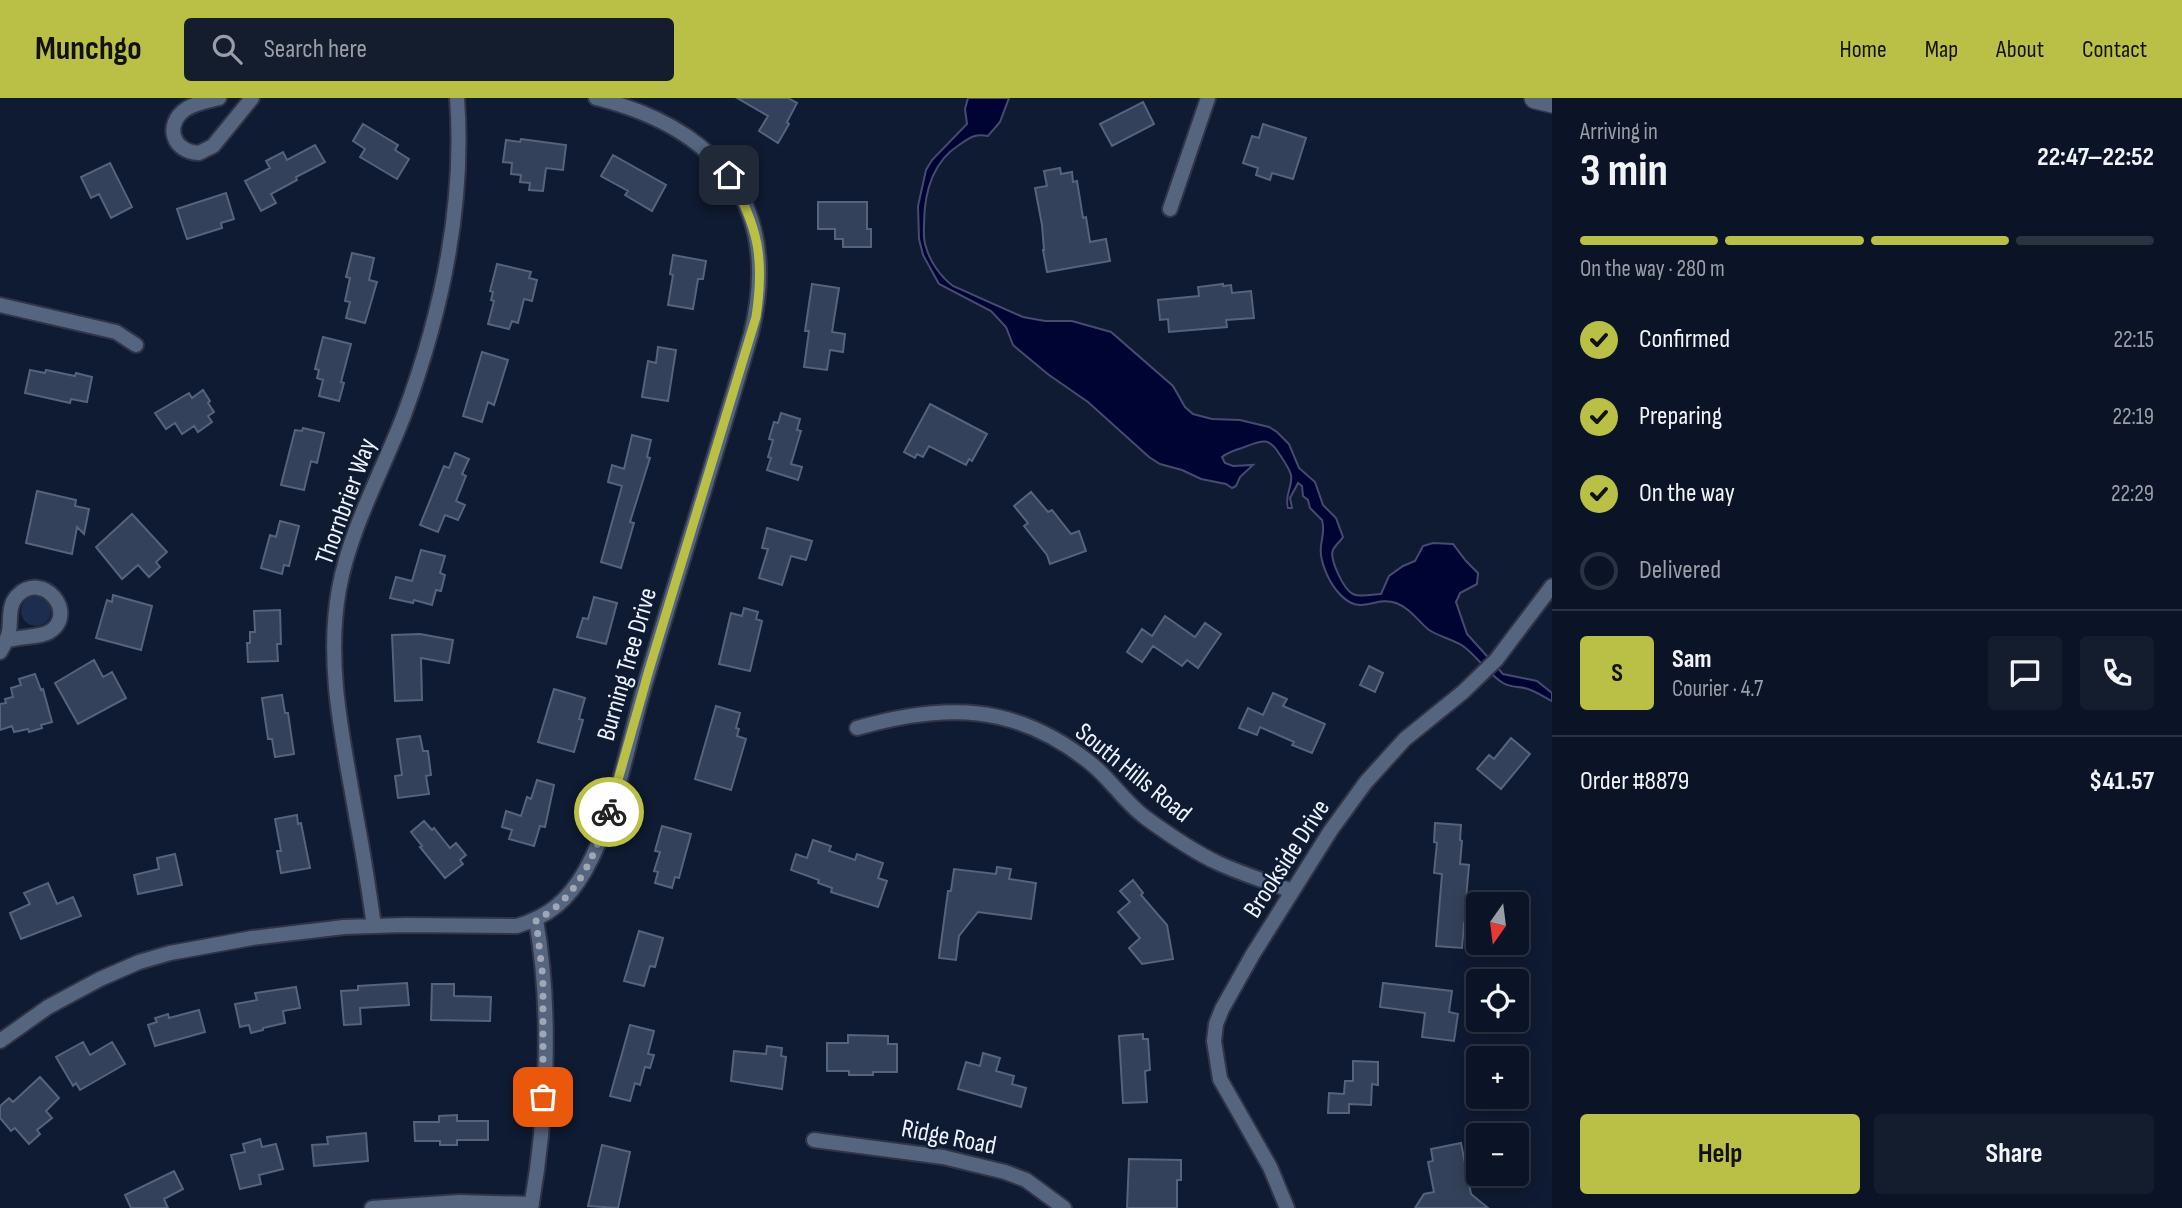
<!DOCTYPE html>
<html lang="en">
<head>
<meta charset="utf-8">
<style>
	:root { --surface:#0b1426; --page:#141d2e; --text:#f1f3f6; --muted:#9a9ea7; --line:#2b3343; --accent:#bac045 }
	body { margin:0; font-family:"Sofia Sans Condensed",sans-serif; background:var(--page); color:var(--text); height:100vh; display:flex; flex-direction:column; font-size:26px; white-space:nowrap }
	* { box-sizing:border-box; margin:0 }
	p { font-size:23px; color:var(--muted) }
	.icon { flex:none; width:38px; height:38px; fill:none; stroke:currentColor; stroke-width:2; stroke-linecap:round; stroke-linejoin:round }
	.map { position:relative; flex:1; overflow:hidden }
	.drawer { display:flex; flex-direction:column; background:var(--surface); width:630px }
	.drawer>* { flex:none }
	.needle { width:46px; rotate:194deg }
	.controls { position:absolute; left:1466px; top:794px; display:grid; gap:14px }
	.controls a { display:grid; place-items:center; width:63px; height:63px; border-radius:7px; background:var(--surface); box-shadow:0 4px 18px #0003,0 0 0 2px var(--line); font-size:35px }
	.pin { position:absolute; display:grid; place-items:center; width:60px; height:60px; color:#fff; margin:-30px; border-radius:14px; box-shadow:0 4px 10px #0006 }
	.courier { position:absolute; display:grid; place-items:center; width:70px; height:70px; margin:-35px; border:5px solid #bac045; border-radius:50%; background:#fff; color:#222; box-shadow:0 2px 9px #0007 }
	.overview em { font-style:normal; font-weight:700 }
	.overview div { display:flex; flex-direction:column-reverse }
	.overview { display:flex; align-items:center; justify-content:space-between; height:119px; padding:0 28px }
	h1 { font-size:46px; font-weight:700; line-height:52px }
	.bar { display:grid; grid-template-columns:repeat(4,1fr); gap:10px 7px; align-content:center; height:84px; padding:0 28px }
	.bar i { height:9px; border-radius:5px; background:var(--line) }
	.bar .selected { background:var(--accent) }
	.bar p { grid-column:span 4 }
	.line { display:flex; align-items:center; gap:18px; padding:0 28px; border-top:2px solid var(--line) }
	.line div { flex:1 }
	.round { display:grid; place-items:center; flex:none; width:74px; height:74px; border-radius:7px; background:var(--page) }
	ol { padding:0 28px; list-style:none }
	li { display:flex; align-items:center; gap:21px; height:77px }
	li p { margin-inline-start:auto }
	li .icon { padding:7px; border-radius:50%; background:var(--accent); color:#111; stroke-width:4 }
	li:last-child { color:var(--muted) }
	li i { width:38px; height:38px; border:4px solid var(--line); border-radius:50% }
	.cta { display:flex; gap:14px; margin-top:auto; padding:14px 28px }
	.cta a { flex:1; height:80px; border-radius:7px; background:var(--accent); color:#111; font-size:28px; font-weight:700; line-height:80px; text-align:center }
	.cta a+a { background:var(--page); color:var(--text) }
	header { display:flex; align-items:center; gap:42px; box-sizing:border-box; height:98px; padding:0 35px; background:var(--accent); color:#111 }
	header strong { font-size:33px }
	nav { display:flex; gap:38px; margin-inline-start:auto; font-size:24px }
	.search { width:490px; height:63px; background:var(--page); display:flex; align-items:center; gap:18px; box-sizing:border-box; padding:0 24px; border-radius:7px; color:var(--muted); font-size:26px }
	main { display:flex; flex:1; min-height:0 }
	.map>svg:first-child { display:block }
	.green { fill:#1c2d4f }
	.water { fill:#000433; stroke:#474b6f; stroke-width:2 }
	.building { fill:#33415a; stroke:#54637e; stroke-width:2 }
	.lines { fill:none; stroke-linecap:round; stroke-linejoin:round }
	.street-casing { stroke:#303446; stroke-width:18 }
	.secondary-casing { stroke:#303446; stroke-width:24 }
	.street { stroke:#55647f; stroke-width:14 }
	.secondary { stroke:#55647f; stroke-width:21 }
	.done { stroke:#9fa7b5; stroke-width:7; stroke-dasharray:0 12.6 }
	.route { stroke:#bac045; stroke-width:9 }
	.labels { text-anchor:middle; stroke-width:5; stroke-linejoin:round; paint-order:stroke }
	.street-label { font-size:26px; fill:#edf2fc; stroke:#0f1b32 }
</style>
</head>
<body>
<header>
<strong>Munchgo</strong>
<div class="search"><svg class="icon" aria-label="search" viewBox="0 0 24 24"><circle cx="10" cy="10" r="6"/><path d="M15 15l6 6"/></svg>Search here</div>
<nav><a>Home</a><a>Map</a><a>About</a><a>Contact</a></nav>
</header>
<main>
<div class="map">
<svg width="1552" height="1110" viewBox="0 0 1552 1110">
	<rect width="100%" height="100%" fill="#0f1b32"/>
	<!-- green -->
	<path class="green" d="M21 513a15 15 0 1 1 30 0a15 15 0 1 1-30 0Z"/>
	<!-- water -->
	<path class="water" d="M 968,0 L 1009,0 L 1000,24 L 988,38 C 975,35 969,40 959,47 C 931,65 924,96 924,127 C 924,134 923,142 926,149 C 930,164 941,179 953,188 L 1023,219 L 1045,223 L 1072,223 L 1111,234 L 1173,288 L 1185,309 L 1193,316 L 1212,321 L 1240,322 L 1269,329 L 1277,334 L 1289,346 L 1299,370 L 1315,384 L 1323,407 L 1336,420 L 1343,439 C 1341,443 1335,447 1333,452 C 1329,461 1344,492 1353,496 C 1361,500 1373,496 1381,496 L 1389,478 L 1403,468 L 1415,463 L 1423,448 L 1433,445 L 1453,446 L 1466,463 L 1478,475 L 1477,486 L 1460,495 L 1456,504 L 1467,536 L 1503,576 L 1537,583 L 1552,595 L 1552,603 C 1544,599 1537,594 1528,591 C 1520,588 1511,590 1503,585 C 1487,575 1478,559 1463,548 C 1452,541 1440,539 1429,532 C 1418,523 1410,510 1396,505 C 1373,497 1360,521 1337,493 C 1328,482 1319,462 1321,448 C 1322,438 1325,432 1322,422 L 1310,410 L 1308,402 L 1303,398 L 1302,388 L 1298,385 L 1290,400 L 1292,410 L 1288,410 C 1284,397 1293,389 1291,377 C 1289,370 1284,363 1280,357 C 1268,337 1261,343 1242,350 C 1235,352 1228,354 1222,359 L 1225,365 L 1233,368 L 1253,367 L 1240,379 L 1236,388 L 1232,390 L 1226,386 L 1201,381 L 1182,372 L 1160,366 L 1149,359 L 1088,304 L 1049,277 L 1020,253 L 1013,247 L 1006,229 L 991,213 L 939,186 L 923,157 L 919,141 L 918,108 L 926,72 L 932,62 L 967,26 L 965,11 Z"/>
	<!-- building -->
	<path class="building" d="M 737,0 L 788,0 L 797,5 L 787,24 L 789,26 L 778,45 L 759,33 L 768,18 Z
		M 1143,4 L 1154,26 L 1112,48 L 1100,26 Z
		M 363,26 L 398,47 L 395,52 L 409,61 L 397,81 L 360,59 L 365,51 L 353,43 Z
		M 1263,26 L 1306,40 L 1293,81 L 1272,75 L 1270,82 L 1256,77 L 1258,70 L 1243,65 L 1252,38 L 1259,40 Z
		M 521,41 L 566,47 L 563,72 L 546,70 L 543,93 L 529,92 L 530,85 L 520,84 L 521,77 L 511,76 L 512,65 L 503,64 L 506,42 L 520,44 Z
		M 315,47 L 325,64 L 296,79 L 297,82 L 271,96 L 276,105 L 261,113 L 245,83 L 270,70 L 266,63 L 283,54 L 287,62 Z
		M 613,57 L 666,87 L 652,113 L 625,97 L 628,93 L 601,78 Z
		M 110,65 L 132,109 L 111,120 L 99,96 L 91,100 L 81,79 Z
		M 1060,70 L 1061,76 L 1072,74 L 1073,84 L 1077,83 L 1083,120 L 1086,119 L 1090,144 L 1106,141 L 1110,163 L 1047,174 L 1043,152 L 1044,152 L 1042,127 L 1035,90 L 1047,88 L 1044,73 Z
		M 226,95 L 234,121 L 221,125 L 222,130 L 187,141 L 177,111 Z
		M 818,104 L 867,104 L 867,131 L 871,131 L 871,149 L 843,149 L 843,141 L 835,141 L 835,131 L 818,131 Z
		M 352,155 L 374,160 L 369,182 L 377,184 L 365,225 L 346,220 L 350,204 L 345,203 L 350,180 L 346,179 Z
		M 673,157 L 706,163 L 703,181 L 698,181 L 693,211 L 668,207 L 673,177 L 670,176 Z
		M 497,166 L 531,174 L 529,180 L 537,182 L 532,203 L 524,201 L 518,225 L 512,223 L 509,231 L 488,226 L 494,203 L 491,202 L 493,194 L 490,193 Z
		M 812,186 L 839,190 L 832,234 L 845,236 L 843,254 L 830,252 L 827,272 L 804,269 L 809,233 L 805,233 Z
		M 1223,186 L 1223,188 L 1231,187 L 1232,195 L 1251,193 L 1254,220 L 1226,222 L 1227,229 L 1169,234 L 1168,221 L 1160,222 L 1158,202 L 1199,198 L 1198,189 Z
		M 323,239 L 351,246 L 341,284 L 344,285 L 339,303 L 319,298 L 323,282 L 317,280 L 319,272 L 315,271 Z
		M 658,249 L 676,252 L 668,303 L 642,299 L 648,263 L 656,265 Z
		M 482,254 L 508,262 L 494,307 L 488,304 L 482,324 L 463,318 Z
		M 30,272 L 45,275 L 46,272 L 75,278 L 76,275 L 92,279 L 87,304 L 71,301 L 70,305 L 25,295 Z
		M 203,292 L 210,303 L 208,305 L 214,314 L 208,318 L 212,324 L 198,334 L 194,328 L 182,336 L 175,325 L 166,331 L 155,315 L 189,295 L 192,300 Z
		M 930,306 L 987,336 L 972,363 L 969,361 L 966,367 L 929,348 L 923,359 L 917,356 L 915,360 L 904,354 Z
		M 781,315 L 800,321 L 797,332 L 801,333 L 791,366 L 802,369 L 798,382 L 767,372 L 771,360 L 768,359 L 773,342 L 769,341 L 774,324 L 778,325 Z
		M 303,330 L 324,335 L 317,365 L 311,363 L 304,392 L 281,387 L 295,332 L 302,333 Z
		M 632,337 L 651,342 L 647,359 L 650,360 L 630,424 L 634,425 L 621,470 L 601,464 L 622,388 L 608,384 L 612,367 L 624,371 Z
		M 455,355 L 469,361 L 462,376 L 466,378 L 456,403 L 465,407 L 458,422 L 445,417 L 438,434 L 420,427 L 444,368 L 449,370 Z
		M 37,393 L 76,402 L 75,408 L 89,411 L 84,436 L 77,429 L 72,456 L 26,445 Z
		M 1031,394 L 1048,414 L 1052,412 L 1071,436 L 1079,433 L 1086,453 L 1050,466 L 1047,457 L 1024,428 L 1028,425 L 1014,408 Z
		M 132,416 L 167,454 L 156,464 L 160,469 L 149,479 L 138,467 L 122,481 L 96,449 Z
		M 280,423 L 299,428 L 289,468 L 284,467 L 282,476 L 261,470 L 270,437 L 276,439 Z
		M 767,430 L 812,443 L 806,462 L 791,458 L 782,487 L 759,480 L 768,451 L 762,450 Z
		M 421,452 L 445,458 L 440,475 L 445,477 L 441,493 L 436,492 L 432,507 L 414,502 L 413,505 L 390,500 L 396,479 L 412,483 Z
		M 113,497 L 152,508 L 141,552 L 96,540 L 107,502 L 112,504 Z
		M 594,499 L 617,505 L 606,546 L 577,539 L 583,520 L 588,521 Z
		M 744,510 L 758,514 L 756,521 L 762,523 L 750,573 L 719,566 L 731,515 L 742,518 Z
		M 280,512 L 281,546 L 277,546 L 278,563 L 248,564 L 247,545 L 250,545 L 250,534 L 255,534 L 254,513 Z
		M 1165,518 L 1195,539 L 1205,525 L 1221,536 L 1198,570 L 1187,562 L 1182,568 L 1153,548 L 1142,564 L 1127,554 L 1142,531 L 1152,538 Z
		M 420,536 L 453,542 L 449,565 L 421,560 L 422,602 L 395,603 L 392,537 Z
		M 94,562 L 103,579 L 112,574 L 126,600 L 78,626 L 55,585 Z
		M 1369,568 L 1383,575 L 1375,594 L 1360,587 Z
		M 35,576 L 41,592 L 43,591 L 52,624 L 41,627 L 42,630 L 29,634 L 28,631 L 14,634 L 12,628 L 0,632 L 0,606 L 6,605 L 5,601 L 13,599 L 11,590 L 21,587 L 19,581 Z
		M 554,591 L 585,600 L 579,621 L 583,622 L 574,654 L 538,644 Z
		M 1273,595 L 1287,601 L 1283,608 L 1325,626 L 1312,655 L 1292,647 L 1294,644 L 1260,629 L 1257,637 L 1239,630 L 1248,610 L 1263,617 Z
		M 282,597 L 285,615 L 288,615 L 294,656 L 275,659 L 272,641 L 268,641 L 262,600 Z
		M 716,608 L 740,615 L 736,630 L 739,631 L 737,638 L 746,641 L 731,692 L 695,681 Z
		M 420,638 L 423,653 L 428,653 L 431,677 L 426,678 L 429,696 L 398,700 L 395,678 L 402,677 L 397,641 Z
		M 1511,640 L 1530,656 L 1501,691 L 1477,671 L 1489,657 L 1494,661 Z
		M 537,682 L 554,687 L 545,729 L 540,728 L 534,748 L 509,741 L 512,732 L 502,729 L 506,713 L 521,718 L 527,699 L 531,701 Z
		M 297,717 L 298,726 L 301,725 L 310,770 L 281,775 L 277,753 L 281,753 L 275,721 Z
		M 424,723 L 432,732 L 434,730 L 450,750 L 456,745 L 466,757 L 460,762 L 463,766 L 445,780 L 420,749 L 422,748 L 411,734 Z
		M 1435,725 L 1461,727 L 1460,742 L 1462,743 L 1460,766 L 1469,767 L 1465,812 L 1475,812 L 1474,826 L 1464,825 L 1462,850 L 1436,848 L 1442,776 L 1434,775 L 1437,745 L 1434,744 Z
		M 662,728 L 691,736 L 679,780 L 675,779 L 672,790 L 655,785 L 658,774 L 654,773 L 660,754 L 655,753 Z
		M 813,742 L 831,748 L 829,753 L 855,762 L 857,756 L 883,765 L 878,780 L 887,783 L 878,809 L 831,794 L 832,790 L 818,785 L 819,782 L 791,772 L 796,756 L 807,760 Z
		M 175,756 L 182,787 L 138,796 L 134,777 L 159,771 L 157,760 Z
		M 997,769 L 1011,771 L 1009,781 L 1036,785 L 1031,821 L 978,814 L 959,838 L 956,862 L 939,860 L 948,793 L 951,793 L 954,771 L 996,776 Z
		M 1133,782 L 1143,795 L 1141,797 L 1167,827 L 1173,861 L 1142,866 L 1129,850 L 1140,840 L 1118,814 L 1130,804 L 1120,793 Z
		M 48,785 L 57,806 L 73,799 L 81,818 L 21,841 L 10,815 L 30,806 L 24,795 Z
		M 639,833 L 663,840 L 655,869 L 650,868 L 644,888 L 624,883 Z
		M 407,885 L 409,907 L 360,910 L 361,926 L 344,927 L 341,893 L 358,892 L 358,888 Z
		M 1383,885 L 1452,893 L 1449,914 L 1458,916 L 1454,943 L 1422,939 L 1425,915 L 1380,909 Z
		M 432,886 L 454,886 L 454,898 L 491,899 L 490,923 L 431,922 Z
		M 296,889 L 300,910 L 283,913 L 285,925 L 263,930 L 263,932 L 251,935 L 249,927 L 240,929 L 235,906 L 257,902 L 255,895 Z
		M 199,912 L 205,934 L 155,948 L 148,927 L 157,924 L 155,920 L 168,916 L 169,920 Z
		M 630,927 L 654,933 L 648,956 L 654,957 L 650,970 L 645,969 L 640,987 L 635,985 L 630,1003 L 610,998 Z
		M 1143,936 L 1143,941 L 1148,941 L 1150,972 L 1145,973 L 1147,1004 L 1123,1005 L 1119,938 Z
		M 848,937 L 888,938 L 888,946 L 897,946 L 897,974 L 873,974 L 873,977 L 849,977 L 849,973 L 827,973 L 827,945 L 848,945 Z
		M 83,944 L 90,957 L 112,944 L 125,966 L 80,992 L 76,985 L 73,988 L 56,959 Z
		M 767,948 L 782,950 L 781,958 L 786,959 L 782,991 L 731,983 L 734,953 L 766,956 Z
		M 983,955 L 1000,960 L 996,973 L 1014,978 L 1012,986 L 1026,990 L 1021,1009 L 958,991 L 966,964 L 980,968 Z
		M 1353,963 L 1378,964 L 1378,987 L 1372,986 L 1371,1007 L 1349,1006 L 1349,1015 L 1328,1015 L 1329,995 L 1344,996 L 1345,983 L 1353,983 Z
		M 40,979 L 59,1000 L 46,1013 L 52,1020 L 37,1032 L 40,1036 L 29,1046 L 15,1030 L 11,1033 L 0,1020 L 0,1008 L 9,1000 L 13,1004 Z
		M 457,1017 L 457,1023 L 488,1023 L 488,1042 L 457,1042 L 457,1047 L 440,1047 L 440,1043 L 415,1043 L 414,1024 L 439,1024 L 439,1018 Z
		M 366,1035 L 368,1063 L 314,1068 L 312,1047 L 328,1046 L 327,1039 Z
		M 260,1041 L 262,1049 L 276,1046 L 283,1071 L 259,1077 L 261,1086 L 240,1091 L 231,1057 L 245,1054 L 243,1046 Z
		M 1461,1045 L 1471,1096 L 1488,1110 L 1415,1110 L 1424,1096 L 1434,1094 L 1428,1064 L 1433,1063 L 1431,1051 Z
		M 602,1047 L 630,1054 L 618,1110 L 588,1108 Z
		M 1129,1061 L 1181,1062 L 1181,1082 L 1177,1082 L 1177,1110 L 1127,1110 Z
		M 174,1073 L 183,1091 L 164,1101 L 168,1110 L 131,1110 L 125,1097 Z"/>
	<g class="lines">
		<!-- street casing -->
		<g class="street-casing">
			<path id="street" d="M 219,0 C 208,3 195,5 186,11 C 164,26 172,54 199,55 L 213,48 L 252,0
				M 1170,111 L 1208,0
				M 0,207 L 116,234 L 136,247
				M 0,554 C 4,547 7,542 9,534 C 11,522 8,507 17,498 C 43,471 79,516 49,534 C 38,540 19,538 6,543
				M 857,630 C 944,605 1015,605 1089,664 C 1110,680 1124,704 1146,720 C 1168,736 1192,753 1218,765 C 1242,776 1268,784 1292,793
				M 374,828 C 369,793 364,758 357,723 C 344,646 325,569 339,491 C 350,431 382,374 404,317 C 441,217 465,107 457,0
				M 0,943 L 48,909 L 100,881 L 139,864 L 170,855 L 252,840 L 344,829 L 405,827 L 517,828 C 550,818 568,802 585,773 C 616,718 627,647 645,586 C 680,469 717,353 751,236 C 783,107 717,30 596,0
				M 814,1042 L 943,1059 L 1005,1074 L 1026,1082 L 1064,1110
				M 372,1110 L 459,1104 L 532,1106
				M 531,1110 C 547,1020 552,912 536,822
				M 1287,1110 L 1270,1069 L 1220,981 L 1214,943 L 1216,926 L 1222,911 L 1253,856 L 1331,732 L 1366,684 L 1405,641 L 1463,594 L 1496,562 L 1552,488"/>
		</g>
		<!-- secondary casing -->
		<g class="secondary-casing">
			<path id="secondary" d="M 1535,0 L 1552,4"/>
		</g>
		<!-- street -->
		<use href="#street" class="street"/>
		<!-- secondary -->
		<use href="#secondary" class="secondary"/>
	</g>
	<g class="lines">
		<!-- done -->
		<path class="done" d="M 543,999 L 543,880 L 536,822 C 577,802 596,755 609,714"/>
		<!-- route -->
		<path class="route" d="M 609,714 L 649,572 L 756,219 C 765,160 758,128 729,77"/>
	</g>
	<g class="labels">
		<!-- street labels -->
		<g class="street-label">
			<text transform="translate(345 403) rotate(-70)" y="9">Thornbrier Way</text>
			<text transform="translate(626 566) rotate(-74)" y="9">Burning Tree Drive</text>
			<text transform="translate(1134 674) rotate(39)" y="9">South Hills Road</text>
			<text transform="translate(1286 760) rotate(-57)" y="9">Brookside Drive</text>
			<text transform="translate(949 1038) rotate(11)" y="9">Ridge Road</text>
		</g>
	</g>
</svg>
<div class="controls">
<a><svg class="needle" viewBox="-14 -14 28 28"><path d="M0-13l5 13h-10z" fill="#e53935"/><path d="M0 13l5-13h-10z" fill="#9a9ea7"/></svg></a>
<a><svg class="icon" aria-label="locate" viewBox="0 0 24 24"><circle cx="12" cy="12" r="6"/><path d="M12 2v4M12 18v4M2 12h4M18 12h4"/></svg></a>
<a>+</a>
<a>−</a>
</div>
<div class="pin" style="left:543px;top:999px;background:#ea580c"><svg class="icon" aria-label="bag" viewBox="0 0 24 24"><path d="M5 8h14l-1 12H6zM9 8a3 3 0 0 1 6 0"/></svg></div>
<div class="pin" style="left:729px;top:77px;background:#1f2937"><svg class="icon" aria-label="home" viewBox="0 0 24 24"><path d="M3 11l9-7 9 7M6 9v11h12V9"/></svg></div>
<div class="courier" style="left:609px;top:714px"><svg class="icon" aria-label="bike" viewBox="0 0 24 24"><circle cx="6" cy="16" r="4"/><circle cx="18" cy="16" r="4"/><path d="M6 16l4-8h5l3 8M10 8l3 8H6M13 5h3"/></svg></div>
</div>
<section class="drawer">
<div class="overview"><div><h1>3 min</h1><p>Arriving in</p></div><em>22:47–22:52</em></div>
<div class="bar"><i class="selected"></i><i class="selected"></i><i class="selected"></i><i></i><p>On the way · 280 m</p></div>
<ol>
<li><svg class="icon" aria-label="check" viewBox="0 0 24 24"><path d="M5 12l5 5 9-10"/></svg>Confirmed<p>22:15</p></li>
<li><svg class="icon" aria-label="check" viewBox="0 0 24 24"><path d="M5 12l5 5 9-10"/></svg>Preparing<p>22:19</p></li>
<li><svg class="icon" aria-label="check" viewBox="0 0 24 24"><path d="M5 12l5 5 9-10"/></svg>On the way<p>22:29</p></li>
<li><i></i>Delivered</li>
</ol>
<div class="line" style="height:126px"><b class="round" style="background:var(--accent);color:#111">S</b><div><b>Sam</b><p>Courier · 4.7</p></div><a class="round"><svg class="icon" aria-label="chat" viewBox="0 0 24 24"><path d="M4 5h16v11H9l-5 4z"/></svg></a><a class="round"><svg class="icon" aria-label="phone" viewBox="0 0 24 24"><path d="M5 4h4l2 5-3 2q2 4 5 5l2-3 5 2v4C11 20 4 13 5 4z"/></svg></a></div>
<div class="line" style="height:91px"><div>Order #8879</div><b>$41.57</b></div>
<div class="cta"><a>Help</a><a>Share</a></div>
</section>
</main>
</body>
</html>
